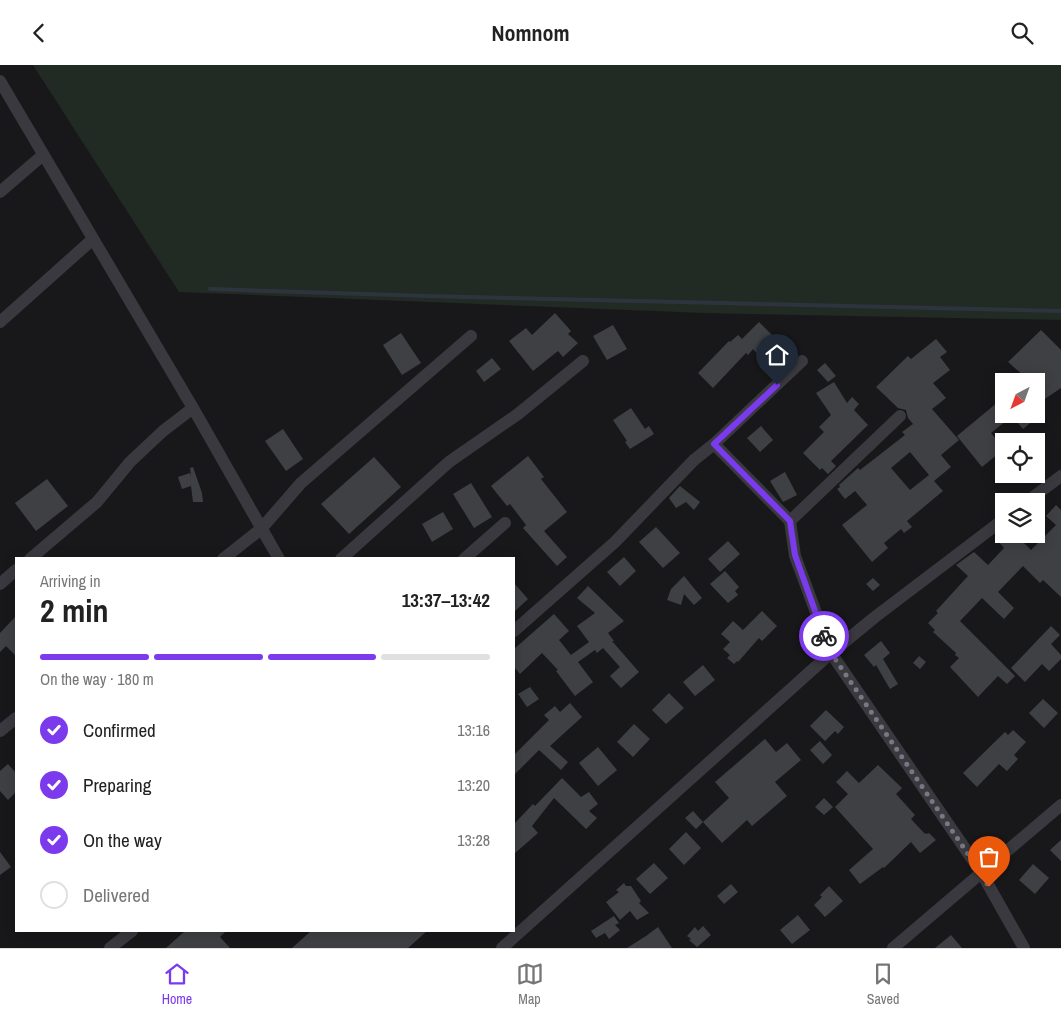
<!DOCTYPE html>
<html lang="en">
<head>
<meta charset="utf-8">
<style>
	:root { --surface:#fff; --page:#f6f6f6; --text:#222; --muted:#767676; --line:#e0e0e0; --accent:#7c3aed }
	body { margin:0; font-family:"Archivo Narrow",sans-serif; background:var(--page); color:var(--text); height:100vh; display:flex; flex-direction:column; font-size:19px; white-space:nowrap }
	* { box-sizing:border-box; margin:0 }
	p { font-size:16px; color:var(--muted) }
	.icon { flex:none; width:28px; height:28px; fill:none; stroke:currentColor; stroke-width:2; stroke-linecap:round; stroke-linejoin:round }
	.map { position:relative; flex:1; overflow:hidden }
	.sheet { position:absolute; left:15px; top:492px; width:500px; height:375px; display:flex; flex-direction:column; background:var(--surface); border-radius:0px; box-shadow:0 2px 12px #0003 }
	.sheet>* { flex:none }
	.needle { width:32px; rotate:221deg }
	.buttons { position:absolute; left:995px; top:308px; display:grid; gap:10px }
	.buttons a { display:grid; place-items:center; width:50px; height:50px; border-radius:0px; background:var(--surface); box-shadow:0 2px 12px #0003; font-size:25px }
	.pin { position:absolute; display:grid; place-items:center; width:42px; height:42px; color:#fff; margin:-51px -21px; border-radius:50% 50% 50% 0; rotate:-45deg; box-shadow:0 0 5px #0007 }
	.pin .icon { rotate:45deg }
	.courier { position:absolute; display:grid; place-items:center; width:50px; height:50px; margin:-25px; border:4px solid #7c3aed; border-radius:50%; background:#fff; color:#222; box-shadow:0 1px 6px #0007 }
	.summary em { font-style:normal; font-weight:800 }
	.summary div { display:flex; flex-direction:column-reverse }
	.summary { display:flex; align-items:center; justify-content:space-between; height:85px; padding:0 25px }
	h1 { font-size:32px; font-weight:800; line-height:38px }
	.bar { display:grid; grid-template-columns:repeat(4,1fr); gap:8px 5px; align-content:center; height:60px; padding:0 25px }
	.bar i { height:6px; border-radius:4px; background:var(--line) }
	.bar .on { background:var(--accent) }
	.bar p { grid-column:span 4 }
	ol { padding:0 25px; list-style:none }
	li { display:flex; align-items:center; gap:15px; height:55px }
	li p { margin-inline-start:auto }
	li .icon { padding:5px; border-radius:50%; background:var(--accent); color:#fff; stroke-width:4 }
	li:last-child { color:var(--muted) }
	li i { width:28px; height:28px; border:2px solid var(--line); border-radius:50% }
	header { display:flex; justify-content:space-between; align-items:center; height:65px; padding:0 25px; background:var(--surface); font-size:22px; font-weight:800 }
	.dock { display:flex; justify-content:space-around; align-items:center; height:70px; border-top:1px solid var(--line); background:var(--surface); font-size:14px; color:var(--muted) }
	.dock a { display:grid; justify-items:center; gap:2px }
	.dock .on { color:var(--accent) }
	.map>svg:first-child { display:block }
	.green { fill:#222a24 }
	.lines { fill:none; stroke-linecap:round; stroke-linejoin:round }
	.stream { stroke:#2e343e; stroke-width:4 }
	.building { fill:#3f4044; fill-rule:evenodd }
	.minor { stroke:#39393f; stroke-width:12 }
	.done { stroke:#777882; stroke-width:5; stroke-dasharray:0 9 }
	.route { stroke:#7c3aed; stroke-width:6 }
</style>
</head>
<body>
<header><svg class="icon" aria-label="back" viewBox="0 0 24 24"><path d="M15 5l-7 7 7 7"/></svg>Nomnom<svg class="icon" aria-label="search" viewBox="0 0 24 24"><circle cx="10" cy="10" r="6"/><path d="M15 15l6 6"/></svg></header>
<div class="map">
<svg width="1061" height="883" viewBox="0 0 1061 883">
	<rect width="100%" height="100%" fill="#18181a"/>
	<!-- green -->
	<path class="green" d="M 33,0 L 1061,0 L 1061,255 L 704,248 L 179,227 Z"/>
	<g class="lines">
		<!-- stream -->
		<path class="stream" d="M 210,224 L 427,231 L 1061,246"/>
	</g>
	<!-- building -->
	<path class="building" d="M 555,248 L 571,266 L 568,269 L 578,278 L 563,292 L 558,286 L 533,306 L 509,276 L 526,263 L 532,270 Z
		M 759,257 L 792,290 L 784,299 L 765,282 L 758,290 L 753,284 L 748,290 L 746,288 L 713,323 L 698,308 L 729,276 L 730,277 L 738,270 L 742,274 Z
		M 613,260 L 627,284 L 607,295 L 593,271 Z
		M 1041,265 L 1061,285 L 1061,323 L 1036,340 L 1036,316 L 1030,316 L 1008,297 Z
		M 401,268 L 421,298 L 402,310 L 383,280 Z
		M 936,274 L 947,287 L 940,292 L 950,305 L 933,318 L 946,333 L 932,344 L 959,375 L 941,390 L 951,402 L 934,416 L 943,426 L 907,456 L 912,462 L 904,468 L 901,464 L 884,478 L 888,483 L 872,497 L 842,460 L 867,440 L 855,426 L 845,434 L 837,424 L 840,422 L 839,420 L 858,403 L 860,405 L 905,370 L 902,367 L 913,359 L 908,353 L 906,345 L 898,343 L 876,322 L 908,291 L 911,294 ZM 910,387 L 929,410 L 910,425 L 891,403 Z
		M 492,293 L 501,304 L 484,317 L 476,306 Z
		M 825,298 L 836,311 L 828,317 L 817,305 Z
		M 834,317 L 847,338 L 852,332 L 859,339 L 854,345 L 868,360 L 831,396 L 836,401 L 828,409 L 822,403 L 820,405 L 803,388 L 824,367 L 819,362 L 831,350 L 816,328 Z
		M 1004,332 L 1004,349 L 1041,349 L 1023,364 L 1012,351 L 991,368 L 1004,384 L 982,402 L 957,371 Z
		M 631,343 L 645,364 L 649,361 L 654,369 L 630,384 L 625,377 L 627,376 L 613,355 Z
		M 761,361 L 773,375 L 760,387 L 747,373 Z
		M 283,364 L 303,394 L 286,406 L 265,376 Z
		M 528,391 L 544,412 L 541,414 L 567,447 L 544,466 L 567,492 L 557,501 L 523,463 L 526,460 L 510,439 L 507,441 L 491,421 Z
		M 374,392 L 401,422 L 349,469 L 321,439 Z
		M 193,402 L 202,428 L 203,437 L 193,437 L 191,421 L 182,424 L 178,412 L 190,408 L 191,411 L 190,403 Z
		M 785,407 L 797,430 L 783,437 L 770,416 Z
		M 47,414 L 68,441 L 36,466 L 15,438 Z
		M 471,418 L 492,452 L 474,463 L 453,429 Z
		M 680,421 L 700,437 L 694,445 L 686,437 L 676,443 L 669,433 Z
		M 1056,440 L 1061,445 L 1061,532 L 1043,515 L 1040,518 L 1023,501 L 998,527 L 1014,543 L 1004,554 L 982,533 L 960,556 L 1015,611 L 1007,619 L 998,611 L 978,632 L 950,602 L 959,593 L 955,590 L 956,588 L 933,567 L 935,565 L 928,558 L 938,548 L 936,546 L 968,511 L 956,500 L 974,487 L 988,500 L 1004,483 L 999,477 L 1007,469 L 1015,469 L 1031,485 L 1056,460 L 1046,451 Z
		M 443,447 L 453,464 L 432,477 L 422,459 Z
		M 656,462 L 680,488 L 663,503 L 639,477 Z
		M 728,476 L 740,489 L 720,507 L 708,494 Z
		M 624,492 L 636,506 L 620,521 L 607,507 Z
		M 725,506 L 739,522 L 735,526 L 738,530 L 728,538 L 710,519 Z
		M 684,511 L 702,533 L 694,540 L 684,529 L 681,540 L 667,535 L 671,524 Z
		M 873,513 L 880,520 L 873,526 L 866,519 Z
		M 514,518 L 528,534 L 514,547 Z
		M 588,521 L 624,556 L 608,568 L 614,576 L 612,576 L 639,607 L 621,623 L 610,611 L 620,602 L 603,583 L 597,588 L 595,585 L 578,597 L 593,617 L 575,631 L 556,606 L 558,605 L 542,588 L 520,609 L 514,602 L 514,584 L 554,549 L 569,566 L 559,575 L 571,590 L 589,577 L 577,561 L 595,548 L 577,533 Z
		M 762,546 L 777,561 L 762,576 L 759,573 L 738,597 L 737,596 L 734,599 L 727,593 L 730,590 L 723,584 L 730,577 L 721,569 L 733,556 L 743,565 Z
		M 16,551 L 16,591 L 6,581 L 0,587 L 0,568 Z
		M 1051,561 L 1060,570 L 1051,579 L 1061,590 L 1061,594 L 1049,606 L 1042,599 L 1025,617 L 1011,603 Z
		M 881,576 L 890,588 L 883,594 L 898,619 L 890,624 L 876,600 L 874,602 L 864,590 Z
		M 919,591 L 926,597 L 920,604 L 913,598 Z
		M 703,600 L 715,615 L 695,631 L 683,617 Z
		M 530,622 L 539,634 L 527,642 L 518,629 Z
		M 669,628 L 684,643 L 666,659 L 652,645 Z
		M 1043,634 L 1058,648 L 1044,663 L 1029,648 Z
		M 570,638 L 582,652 L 550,681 L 568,697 L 561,705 L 539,685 L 514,710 L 514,690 L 549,655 L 544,650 L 555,641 L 560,647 Z
		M 826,645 L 844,662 L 838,669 L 835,666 L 825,676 L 810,661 Z
		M 634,659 L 650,674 L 633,692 L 617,677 Z
		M 1013,665 L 1026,677 L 1014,690 L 1018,694 L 1007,706 L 999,699 L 977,722 L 963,708 L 1005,667 L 1008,670 Z
		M 765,674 L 776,687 L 787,678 L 801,695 L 775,717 L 787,731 L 752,761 L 747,755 L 722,778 L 703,757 L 729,733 L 715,717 Z
		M 820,676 L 832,690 L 823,699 L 810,685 Z
		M 598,682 L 617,705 L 598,721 L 579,698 Z
		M 8,699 L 16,708 L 16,727 L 8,735 L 0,726 L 0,706 Z
		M 878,700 L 902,723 L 896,729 L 915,750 L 911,754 L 925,769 L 926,768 L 927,769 L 929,768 L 936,775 L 920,788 L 911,777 L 884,803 L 883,802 L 860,819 L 849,805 L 873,784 L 835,742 L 848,729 L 836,717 L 847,706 L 859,718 Z
		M 562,713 L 581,732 L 589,727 L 598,739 L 589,746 L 597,753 L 586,764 L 554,733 L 532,761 L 538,768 L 514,789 L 514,759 L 533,739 L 535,741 Z
		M 824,733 L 833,742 L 824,750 L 815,742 Z
		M 693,746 L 703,757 L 696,764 L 685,753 Z
		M 686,767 L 701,783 L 684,800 L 669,784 Z
		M 1061,775 L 1061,796 L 1050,785 Z
		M 0,787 L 11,802 L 0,810 Z
		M 654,798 L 668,813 L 650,829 L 636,814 Z
		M 1033,799 L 1049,813 L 1035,829 L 1019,815 Z
		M 624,818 L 626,821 L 631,821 L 641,836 L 639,838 L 649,848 L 637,855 L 630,846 L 620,855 L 606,837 L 619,827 L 616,825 Z
		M 731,819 L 738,827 L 724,839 L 717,831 Z
		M 829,821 L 843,836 L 825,852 L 814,840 L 822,832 L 820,830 Z
		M 798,850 L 810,865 L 792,879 L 780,865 Z
		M 614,851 L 619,858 L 615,860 L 620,865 L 609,874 L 605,868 L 596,873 L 591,866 Z
		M 703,861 L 711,870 L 697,882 L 689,875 L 691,874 L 687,871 L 695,862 L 698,866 Z
		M 658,862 L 672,883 L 627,883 L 646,871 Z
		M 185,866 L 226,866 L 220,872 L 230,883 L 166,883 Z
		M 311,866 L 427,866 L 408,883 L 292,883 Z
		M 951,870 L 962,883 L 935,883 Z"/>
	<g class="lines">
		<!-- minor -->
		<path class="minor" d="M 0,16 L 193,343 L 279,494
			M 0,127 L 43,90
			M 0,257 L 93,174
			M 714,379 L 802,296
			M 1028,436 L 1061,411
			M 790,456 L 900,351
			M 30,494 L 97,437 L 130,397 L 163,366 L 193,343
			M 223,494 L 261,464 L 301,418 L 471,271
			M 341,494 L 449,397 L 518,349 L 583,296
			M 464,494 L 505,458
			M 0,519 L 16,505
			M 514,566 L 615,477 L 694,395 L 714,379 L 790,456 L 795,491 L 831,588 L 981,807 L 1024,883
			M 0,666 L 16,653
			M 110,883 L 132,866
			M 502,883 L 831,588 L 875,552 L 1004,454
			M 893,883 L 1061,740"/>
	</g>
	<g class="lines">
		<!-- done -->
		<path class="done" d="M 824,571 L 831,588 L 970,792 L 989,822"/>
		<!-- route -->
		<path class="route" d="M 777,320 L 714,379 L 790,456 L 795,490 L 824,571"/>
	</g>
</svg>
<div class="buttons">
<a><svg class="needle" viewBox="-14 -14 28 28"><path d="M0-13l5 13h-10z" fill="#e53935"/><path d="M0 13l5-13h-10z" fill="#767676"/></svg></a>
<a><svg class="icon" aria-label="locate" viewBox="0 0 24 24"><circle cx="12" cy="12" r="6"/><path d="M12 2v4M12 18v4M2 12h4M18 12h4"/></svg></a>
<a><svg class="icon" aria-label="layers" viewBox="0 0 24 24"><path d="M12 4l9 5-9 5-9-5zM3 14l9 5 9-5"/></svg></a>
</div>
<div class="pin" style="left:989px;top:822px;background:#ea580c"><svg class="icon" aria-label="bag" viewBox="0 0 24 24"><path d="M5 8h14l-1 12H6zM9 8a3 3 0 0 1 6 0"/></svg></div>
<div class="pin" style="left:777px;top:320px;background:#1f2937"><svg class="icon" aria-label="home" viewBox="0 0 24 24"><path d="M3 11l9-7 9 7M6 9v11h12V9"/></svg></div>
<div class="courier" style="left:824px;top:571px"><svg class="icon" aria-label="bike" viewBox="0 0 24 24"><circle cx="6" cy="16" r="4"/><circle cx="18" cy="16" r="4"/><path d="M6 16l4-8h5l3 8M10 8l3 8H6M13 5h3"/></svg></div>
<section class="sheet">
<div class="summary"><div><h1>2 min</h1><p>Arriving in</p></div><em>13:37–13:42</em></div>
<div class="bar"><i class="on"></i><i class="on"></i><i class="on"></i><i></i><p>On the way · 180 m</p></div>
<ol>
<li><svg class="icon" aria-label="check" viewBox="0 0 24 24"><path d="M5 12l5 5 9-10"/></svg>Confirmed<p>13:16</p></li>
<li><svg class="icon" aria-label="check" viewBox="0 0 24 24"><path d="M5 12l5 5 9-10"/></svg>Preparing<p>13:20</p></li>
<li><svg class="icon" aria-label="check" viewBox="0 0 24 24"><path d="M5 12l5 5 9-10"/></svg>On the way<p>13:28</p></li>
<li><i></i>Delivered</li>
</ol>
</section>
</div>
<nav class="dock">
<a class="on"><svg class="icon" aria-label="home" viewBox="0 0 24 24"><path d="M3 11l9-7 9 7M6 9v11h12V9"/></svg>Home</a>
<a><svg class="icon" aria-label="map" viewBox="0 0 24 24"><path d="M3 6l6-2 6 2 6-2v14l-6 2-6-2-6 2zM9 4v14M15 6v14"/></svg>Map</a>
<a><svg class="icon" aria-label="saved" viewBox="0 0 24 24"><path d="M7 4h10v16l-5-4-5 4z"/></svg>Saved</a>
</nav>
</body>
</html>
